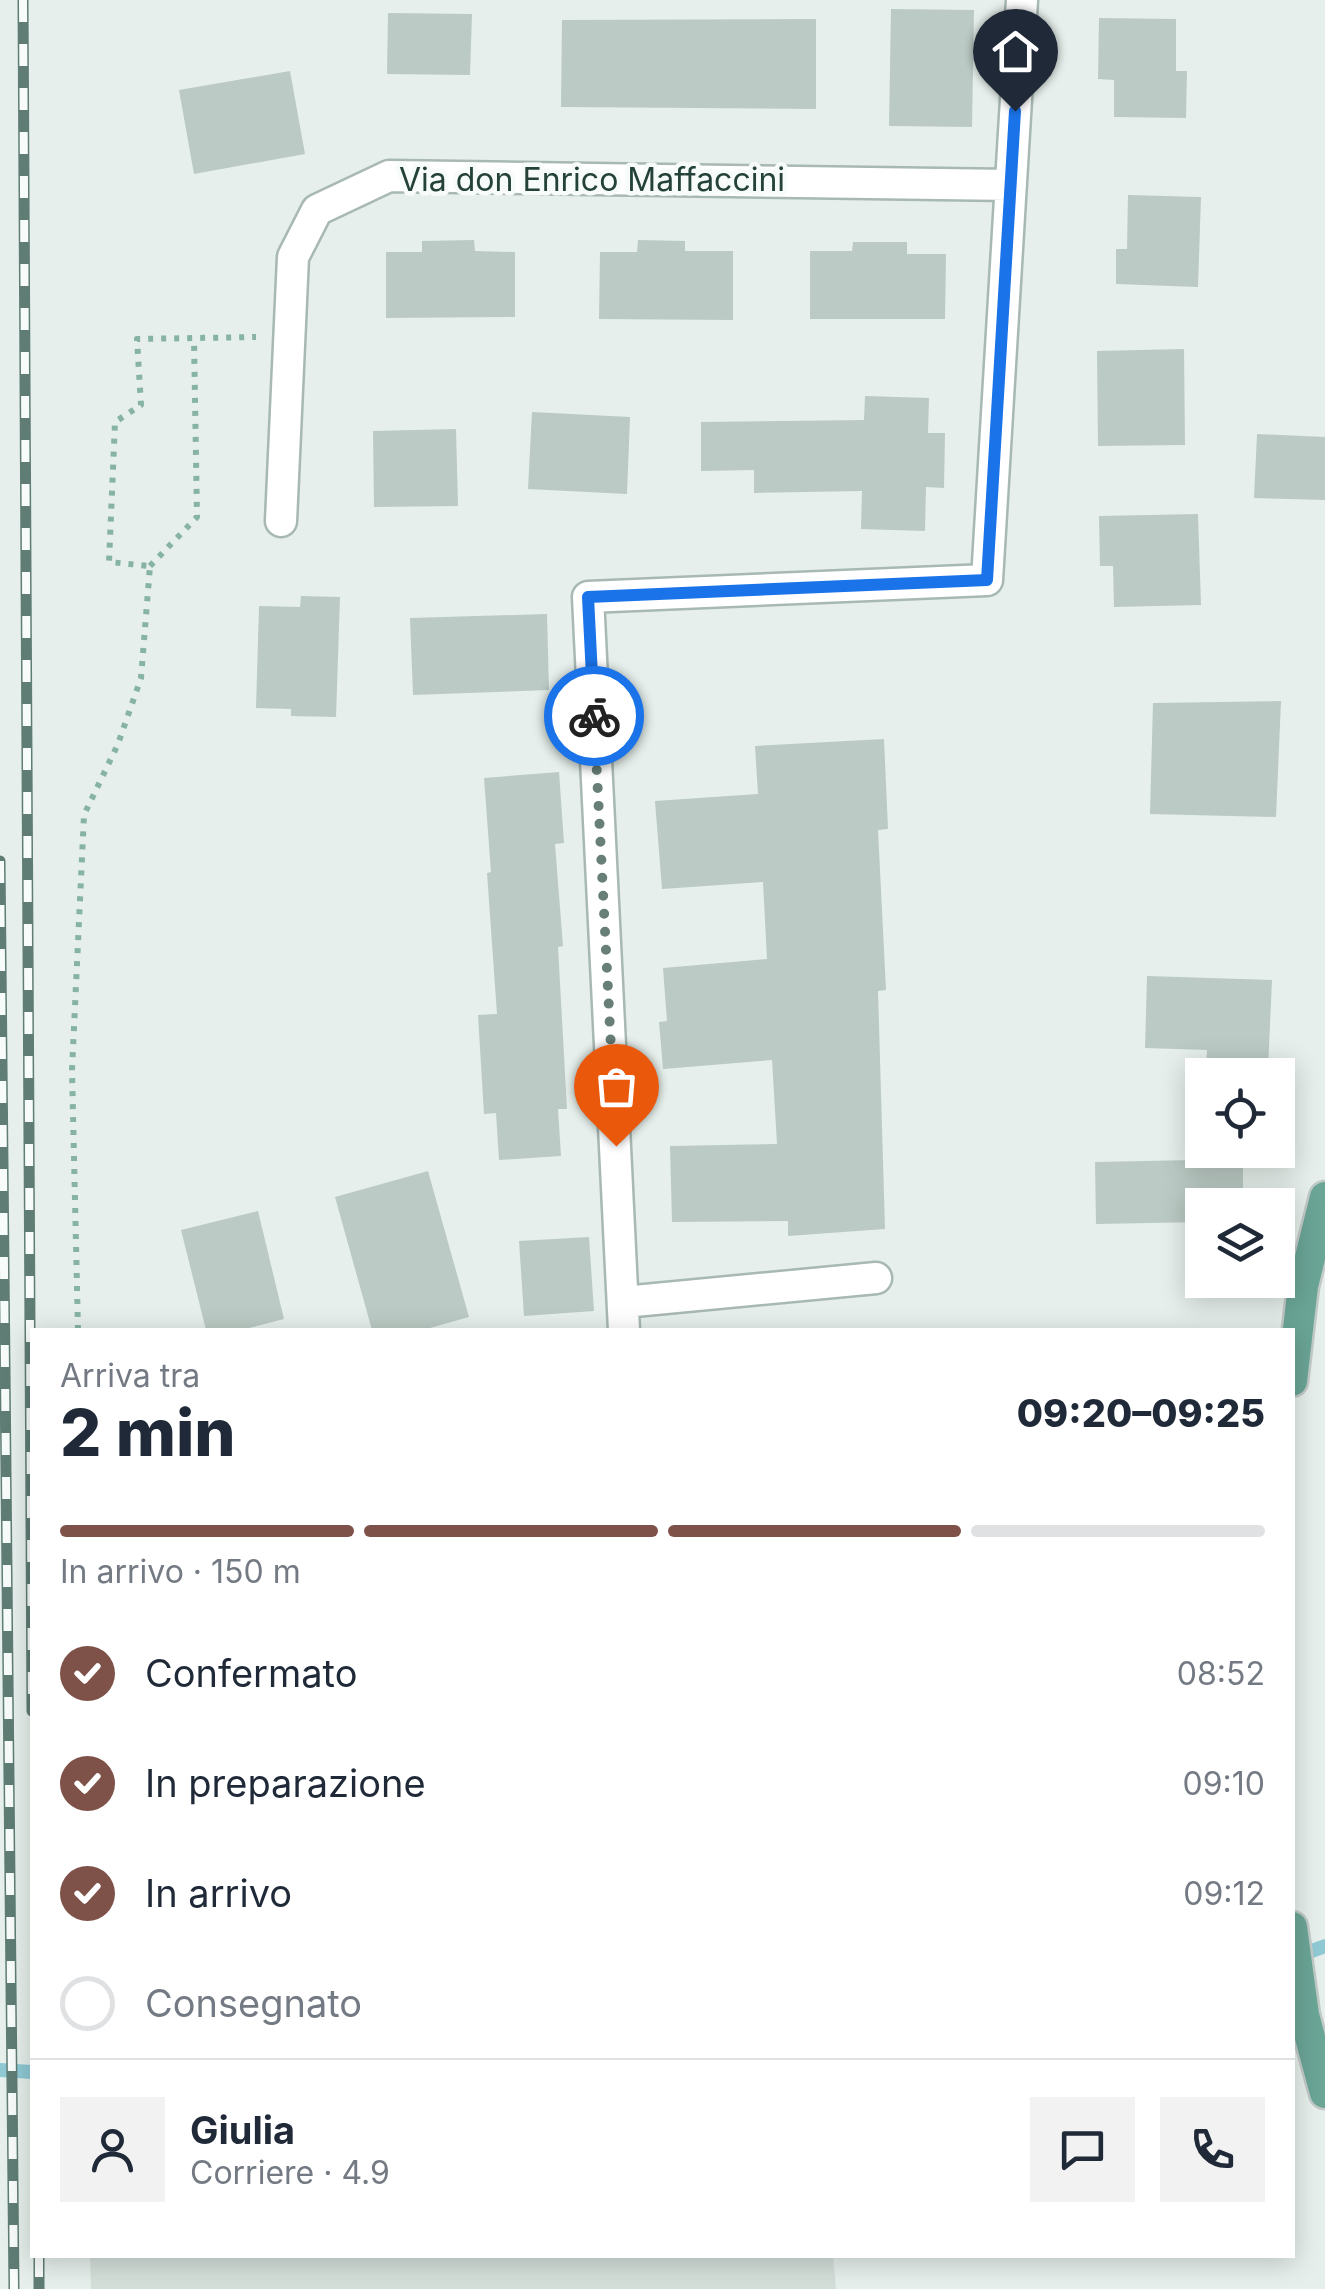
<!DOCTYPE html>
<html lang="it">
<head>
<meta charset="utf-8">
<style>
	:root { --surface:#fff; --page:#f2f2f3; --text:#1f2937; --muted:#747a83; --line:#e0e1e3; --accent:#7f5249 }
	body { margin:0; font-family:Inter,sans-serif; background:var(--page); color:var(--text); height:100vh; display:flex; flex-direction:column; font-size:38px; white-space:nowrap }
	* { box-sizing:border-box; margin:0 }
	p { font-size:32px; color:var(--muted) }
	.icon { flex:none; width:55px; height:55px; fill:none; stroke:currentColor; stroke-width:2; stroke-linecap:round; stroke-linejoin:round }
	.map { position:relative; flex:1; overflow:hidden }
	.sheet { position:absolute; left:30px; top:1328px; width:1265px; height:930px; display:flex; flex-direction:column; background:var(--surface); border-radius:0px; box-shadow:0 5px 25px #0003 }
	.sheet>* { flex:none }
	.controls { position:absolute; left:1185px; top:1058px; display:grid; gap:20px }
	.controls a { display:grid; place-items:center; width:110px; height:110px; border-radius:0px; background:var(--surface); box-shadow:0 5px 25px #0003; font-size:50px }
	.pin { position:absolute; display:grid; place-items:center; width:85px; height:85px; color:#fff; margin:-102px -42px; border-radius:50% 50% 50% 0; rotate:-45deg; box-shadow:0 0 10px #0007 }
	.pin .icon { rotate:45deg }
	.courier { position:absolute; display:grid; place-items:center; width:100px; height:100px; margin:-50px; border:8px solid #1a73e8; border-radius:50%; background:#fff; color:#222; box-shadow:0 2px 12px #0007 }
	.headline em { font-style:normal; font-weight:800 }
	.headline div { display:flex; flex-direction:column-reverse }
	.headline { display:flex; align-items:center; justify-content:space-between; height:170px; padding:0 30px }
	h1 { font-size:65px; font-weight:800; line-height:75px }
	.bar { display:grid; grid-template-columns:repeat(4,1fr); gap:15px 10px; align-content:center; height:120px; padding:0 30px }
	.bar i { height:12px; border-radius:8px; background:var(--line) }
	.bar .active { background:var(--accent) }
	.bar p { grid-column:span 4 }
	.line { display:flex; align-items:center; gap:25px; padding:0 30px; border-top:2px solid var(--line) }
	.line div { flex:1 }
	.round { display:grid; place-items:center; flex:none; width:105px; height:105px; border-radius:0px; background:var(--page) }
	ol { padding:0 30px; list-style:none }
	li { display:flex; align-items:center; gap:30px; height:110px }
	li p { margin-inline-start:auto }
	li .icon { padding:10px; border-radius:50%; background:var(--accent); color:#fff; stroke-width:4 }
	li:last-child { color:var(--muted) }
	li i { width:55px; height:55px; border:5px solid var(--line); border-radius:50% }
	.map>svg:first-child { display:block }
	.built { fill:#d4dfda }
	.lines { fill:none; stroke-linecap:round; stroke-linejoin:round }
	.stream { stroke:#8ec9d4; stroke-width:14 }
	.building { fill:#bbcac4 }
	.street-casing { stroke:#a8b8b2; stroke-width:35 }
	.primary-casing { stroke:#c2cac8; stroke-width:35 }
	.path { stroke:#86b3a5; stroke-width:6; stroke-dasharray:5 8; stroke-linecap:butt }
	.street { stroke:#fff; stroke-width:30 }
	.primary { stroke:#6aa596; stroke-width:30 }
	.rail-casing { stroke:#5f7d75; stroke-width:11 }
	.rail { stroke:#f7fbf9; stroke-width:8; stroke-dasharray:22; stroke-linecap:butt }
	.done { stroke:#687f78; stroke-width:10; stroke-dasharray:0 18 }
	.route { stroke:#1a73e8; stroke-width:12 }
	.labels { text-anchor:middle; stroke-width:9; stroke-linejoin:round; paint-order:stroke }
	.street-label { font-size:32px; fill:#24423a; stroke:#f7fbf9 }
</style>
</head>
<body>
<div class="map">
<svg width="1325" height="2289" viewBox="0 0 1325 2289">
	<rect width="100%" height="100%" fill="#e6efeb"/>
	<!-- built -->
	<path class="built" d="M 90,2255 L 833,2255 L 836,2289 L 91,2289 Z"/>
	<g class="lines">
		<!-- stream -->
		<path class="stream" d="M 1293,1958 L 1325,1946
			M 0,2070 L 32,2072"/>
	</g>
	<!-- building -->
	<path class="building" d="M 891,9 L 974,10 L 972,127 L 889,126 Z
		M 388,13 L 472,14 L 470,75 L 387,74 Z
		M 1099,18 L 1176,19 L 1176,71 L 1187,71 L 1186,118 L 1114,117 L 1114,80 L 1098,79 Z
		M 816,19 L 816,109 L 561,107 L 562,20 Z
		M 290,71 L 305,154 L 194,174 L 179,90 Z
		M 1128,195 L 1201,197 L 1198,287 L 1116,284 L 1116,249 L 1127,249 Z
		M 474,240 L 475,251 L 515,252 L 515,317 L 386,318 L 386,252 L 422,252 L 422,241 Z
		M 638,240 L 685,241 L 685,251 L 733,251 L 733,320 L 599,319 L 600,252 L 637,252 Z
		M 853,242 L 907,242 L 907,254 L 946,254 L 945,319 L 810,319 L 810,251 L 852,251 Z
		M 1184,349 L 1185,445 L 1098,446 L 1097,351 Z
		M 865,396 L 929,398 L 928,433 L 945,433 L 944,488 L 926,487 L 925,531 L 861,529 L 862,491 L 754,493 L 754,470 L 701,471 L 701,422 L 864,420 Z
		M 532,412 L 630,417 L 627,494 L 528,489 Z
		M 456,429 L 458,506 L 374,507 L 373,431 Z
		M 1257,434 L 1325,437 L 1325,500 L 1254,498 Z
		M 1198,514 L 1201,605 L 1114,607 L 1113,566 L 1100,566 L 1099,516 Z
		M 301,596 L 340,597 L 336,717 L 291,716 L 291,709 L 256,708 L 259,606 L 300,607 Z
		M 547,614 L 549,690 L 413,695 L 410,618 Z
		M 1281,701 L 1276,817 L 1150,814 L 1153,703 Z
		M 884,739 L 888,829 L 878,830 L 886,990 L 878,991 L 885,1229 L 788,1236 L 788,1221 L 672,1222 L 670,1146 L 777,1144 L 772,1060 L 663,1069 L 659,1022 L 667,1021 L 663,968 L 767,959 L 763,882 L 662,889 L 655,801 L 758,794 L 755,746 Z
		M 559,772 L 564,843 L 555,844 L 563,946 L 558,947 L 567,1109 L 558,1109 L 561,1156 L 499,1160 L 496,1113 L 484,1114 L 478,1015 L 497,1014 L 487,873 L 491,872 L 484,778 Z
		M 1147,976 L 1272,980 L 1268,1070 L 1206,1068 L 1207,1050 L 1145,1048 Z
		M 1243,1159 L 1243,1195 L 1235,1195 L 1235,1205 L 1202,1205 L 1202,1222 L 1096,1224 L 1095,1162 Z
		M 428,1171 L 469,1317 L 423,1330 L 372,1330 L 335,1197 Z
		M 258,1211 L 284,1319 L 241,1330 L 206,1330 L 181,1230 Z
		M 589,1237 L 594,1311 L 524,1316 L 519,1241 Z"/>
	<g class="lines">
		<!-- street casing -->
		<g class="street-casing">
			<path id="street" d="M 281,521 L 293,257 L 317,210 L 389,176 L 1011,185
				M 624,1302 L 876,1278
				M 624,1330 L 588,597 L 987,580 L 1022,0"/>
		</g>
		<!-- primary casing -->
		<g class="primary-casing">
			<path id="primary" d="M 1292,1381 L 1303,1286 L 1325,1197
				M 1292,1927 L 1304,2015 L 1325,2093"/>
		</g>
		<!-- path -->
		<path class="path" d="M 150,566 L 197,517 L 194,338
			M 78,1330 L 72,1070 L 84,815 L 118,744 L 141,678 L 150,566 L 109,562 L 115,422 L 141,405 L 137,339 L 256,337"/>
		<!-- street -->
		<use href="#street" class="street"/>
		<!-- primary -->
		<use href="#primary" class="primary"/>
		<!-- rail casing -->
		<g class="rail-casing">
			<path id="rail" d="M 23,0 L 32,1711
				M 0,861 L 14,2289
				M 39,2255 L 39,2289"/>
		</g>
		<!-- rail -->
		<use href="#rail" class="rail"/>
	</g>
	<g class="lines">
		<!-- done -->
		<path class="done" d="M 594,716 L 616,1146"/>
		<!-- route -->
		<path class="route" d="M 594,716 L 588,597 L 987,580 L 1015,111"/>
	</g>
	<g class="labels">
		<!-- street labels -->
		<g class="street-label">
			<text x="592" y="191">Via don Enrico Maffaccini</text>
		</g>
	</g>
</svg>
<div class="controls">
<a><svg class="icon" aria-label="locate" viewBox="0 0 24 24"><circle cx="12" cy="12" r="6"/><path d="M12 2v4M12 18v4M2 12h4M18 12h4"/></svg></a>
<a><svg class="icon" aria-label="layers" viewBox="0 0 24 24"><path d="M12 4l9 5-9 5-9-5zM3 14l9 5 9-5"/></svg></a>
</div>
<div class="pin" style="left:616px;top:1146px;background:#ea580c"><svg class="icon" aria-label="bag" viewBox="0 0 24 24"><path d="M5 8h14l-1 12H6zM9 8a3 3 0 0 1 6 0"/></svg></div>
<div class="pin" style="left:1015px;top:111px;background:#1f2937"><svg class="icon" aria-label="home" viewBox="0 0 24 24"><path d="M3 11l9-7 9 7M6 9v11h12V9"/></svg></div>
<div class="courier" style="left:594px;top:716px"><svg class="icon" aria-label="bike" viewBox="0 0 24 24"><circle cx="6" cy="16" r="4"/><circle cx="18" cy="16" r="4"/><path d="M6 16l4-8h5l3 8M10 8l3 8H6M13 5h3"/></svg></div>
<section class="sheet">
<div class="headline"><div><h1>2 min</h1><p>Arriva tra</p></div><em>09:20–09:25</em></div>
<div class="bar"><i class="active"></i><i class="active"></i><i class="active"></i><i></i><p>In arrivo · 150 m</p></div>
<ol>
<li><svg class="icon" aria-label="check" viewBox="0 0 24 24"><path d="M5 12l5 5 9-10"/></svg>Confermato<p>08:52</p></li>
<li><svg class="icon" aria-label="check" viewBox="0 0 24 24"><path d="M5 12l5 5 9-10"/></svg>In preparazione<p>09:10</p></li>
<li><svg class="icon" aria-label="check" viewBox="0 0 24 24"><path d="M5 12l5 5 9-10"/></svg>In arrivo<p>09:12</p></li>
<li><i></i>Consegnato</li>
</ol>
<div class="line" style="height:180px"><a class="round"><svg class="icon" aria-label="person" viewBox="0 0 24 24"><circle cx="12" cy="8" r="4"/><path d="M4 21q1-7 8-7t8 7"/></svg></a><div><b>Giulia</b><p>Corriere · 4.9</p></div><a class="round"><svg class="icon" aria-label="chat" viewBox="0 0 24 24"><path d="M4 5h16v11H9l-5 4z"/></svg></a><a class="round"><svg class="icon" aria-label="phone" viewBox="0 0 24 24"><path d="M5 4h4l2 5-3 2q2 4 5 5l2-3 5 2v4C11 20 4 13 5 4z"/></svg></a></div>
</section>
</div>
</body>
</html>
